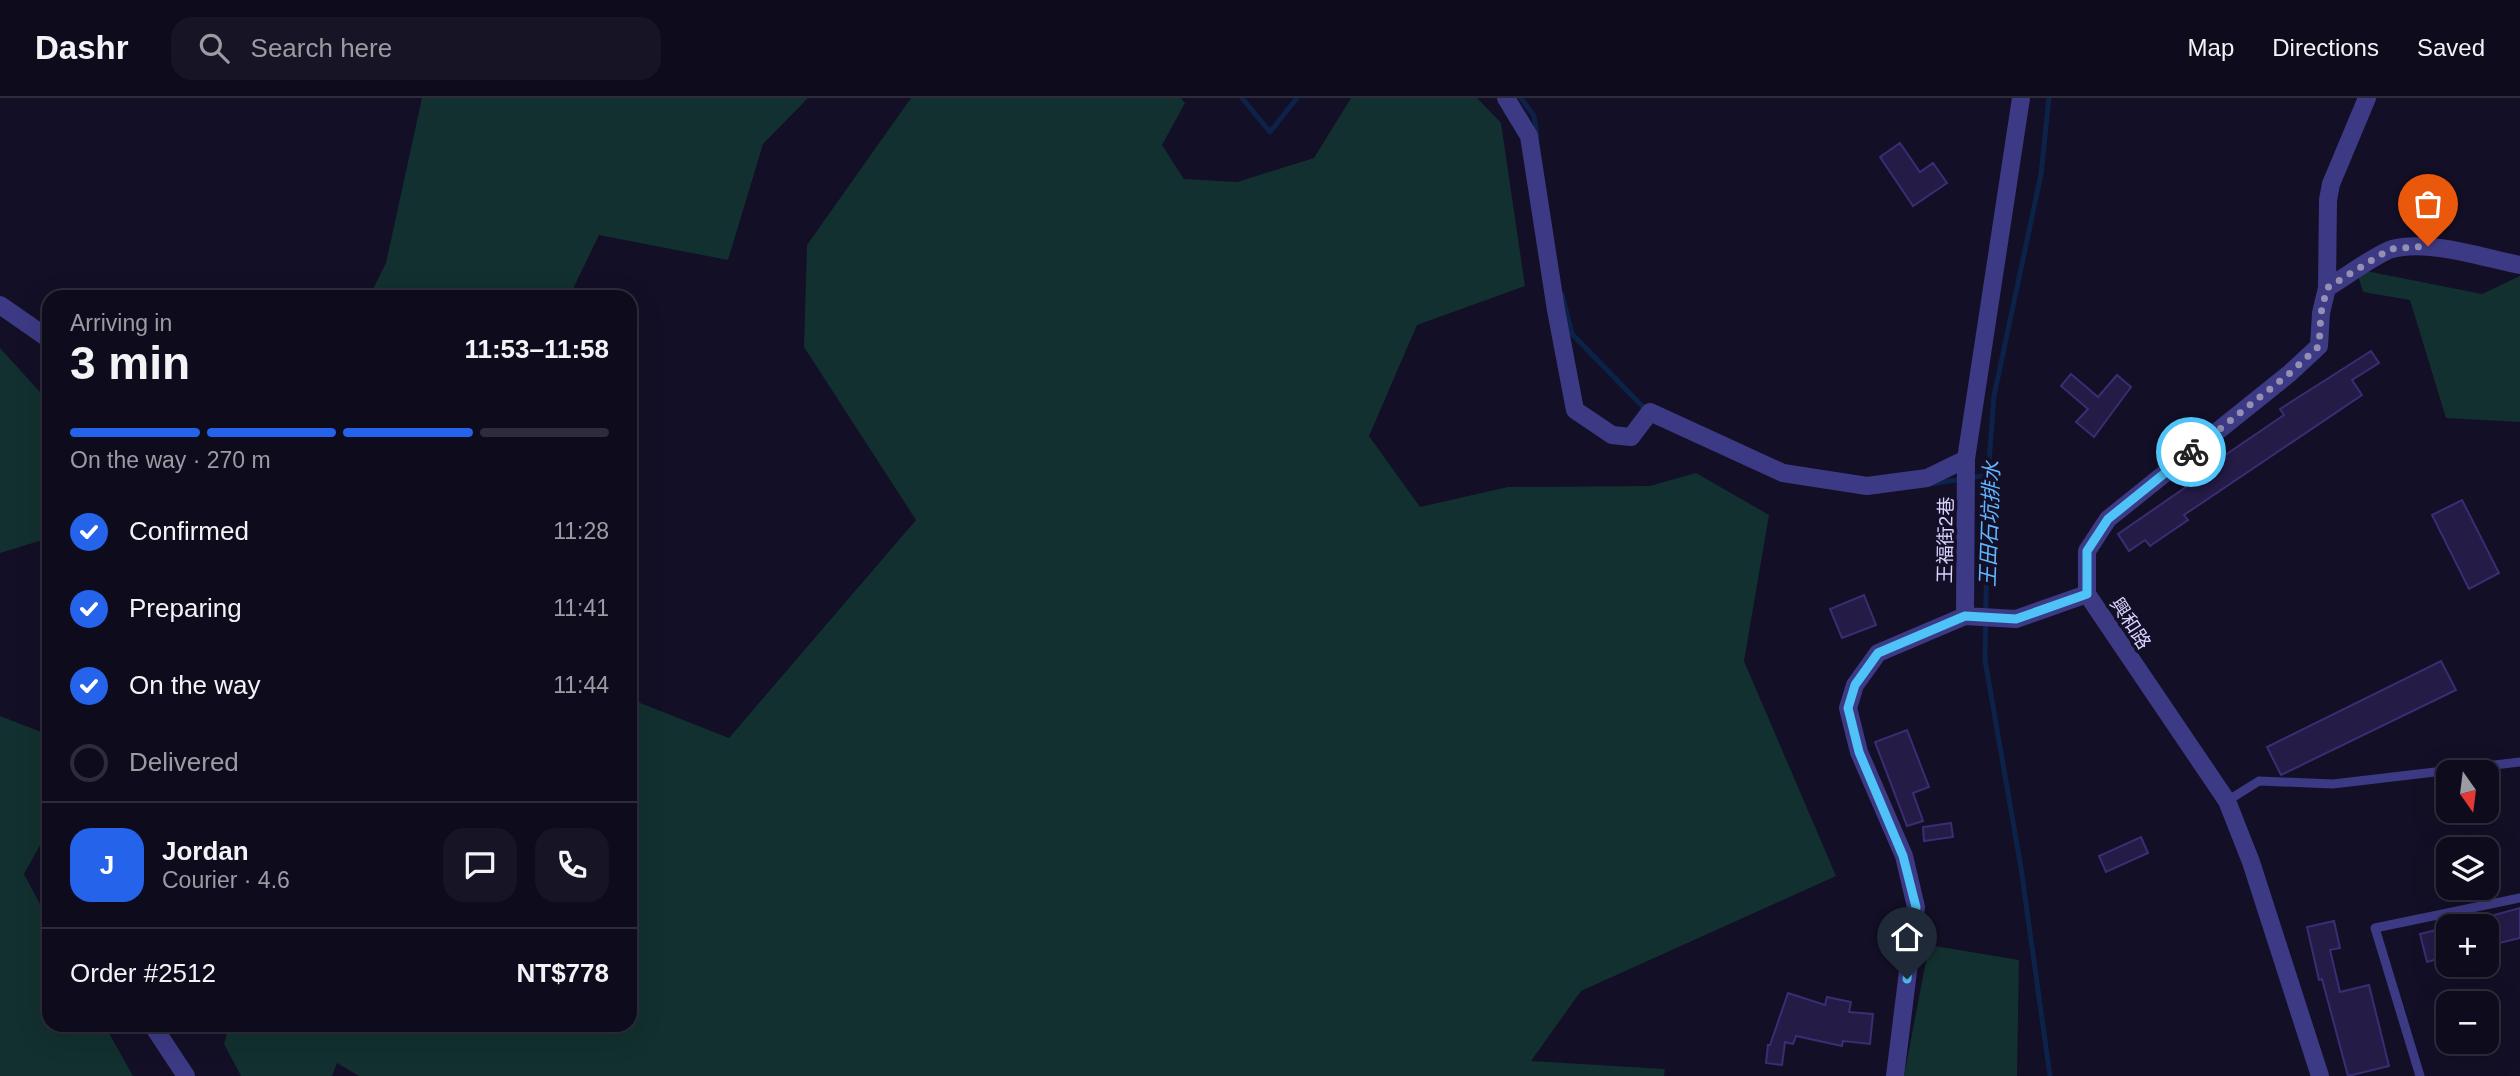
<!DOCTYPE html>
<html lang="en">
<head>
<meta charset="utf-8">
<style>
	:root { --surface:#0e0b1c; --page:#171425; --text:#f1f3f6; --muted:#9b9ba3; --line:#2e2b3b; --accent:#2563eb }
	body { margin:0; font-family:Helvetica,"Noto Sans TC",sans-serif; background:var(--page); color:var(--text); height:100vh; display:flex; flex-direction:column; font-size:26px; white-space:nowrap }
	* { box-sizing:border-box; margin:0 }
	p { font-size:23px; color:var(--muted) }
	.icon { flex:none; width:38px; height:38px; fill:none; stroke:currentColor; stroke-width:2; stroke-linecap:round; stroke-linejoin:round }
	.map { position:relative; flex:1; overflow:hidden }
	.drawer { position:absolute; left:42px; top:192px; width:595px; height:742px; display:flex; flex-direction:column; background:var(--surface); border-radius:21px; box-shadow:0 7px 28px #0002,0 0 0 2px var(--line) }
	.drawer>* { flex:none }
	.needle { width:46px; rotate:166deg }
	.tools { position:absolute; left:2436px; top:662px; display:grid; gap:14px }
	.tools a { display:grid; place-items:center; width:63px; height:63px; border-radius:14px; background:var(--surface); box-shadow:0 7px 28px #0002,0 0 0 2px var(--line); font-size:35px }
	.pin { position:absolute; display:grid; place-items:center; width:60px; height:60px; color:#fff; margin:-72px -30px; border-radius:50% 50% 50% 0; rotate:-45deg; box-shadow:0 0 7px #0007 }
	.pin .icon { rotate:45deg }
	.courier { position:absolute; display:grid; place-items:center; width:70px; height:70px; margin:-35px; border:5px solid #4fc3f7; border-radius:50%; background:#fff; color:#222; box-shadow:0 2px 9px #0007 }
	.summary em { font-style:normal; font-weight:700 }
	.summary div { display:flex; flex-direction:column-reverse }
	.summary { display:flex; align-items:center; justify-content:space-between; height:119px; padding:0 28px }
	h1 { font-size:46px; font-weight:700; line-height:52px }
	.bar { display:grid; grid-template-columns:repeat(4,1fr); gap:10px 7px; align-content:center; height:84px; padding:0 28px }
	.bar i { height:9px; border-radius:5px; background:var(--line) }
	.bar .on { background:var(--accent) }
	.bar p { grid-column:span 4 }
	.line { display:flex; align-items:center; gap:18px; padding:0 28px; border-top:2px solid var(--line) }
	.line div { flex:1 }
	.round { display:grid; place-items:center; flex:none; width:74px; height:74px; border-radius:21px; background:var(--page) }
	ol { padding:0 28px; list-style:none }
	li { display:flex; align-items:center; gap:21px; height:77px }
	li p { margin-inline-start:auto }
	li .icon { padding:7px; border-radius:50%; background:var(--accent); color:#fff; stroke-width:4 }
	li:last-child { color:var(--muted) }
	li i { width:38px; height:38px; border:4px solid var(--line); border-radius:50% }
	header { display:flex; align-items:center; gap:42px; box-sizing:border-box; height:98px; padding:0 35px; background:var(--surface); border-bottom:2px solid var(--line) }
	header strong { font-size:33px }
	nav { display:flex; gap:38px; margin-inline-start:auto; font-size:24px }
	.search { width:490px; height:63px; background:var(--page); display:flex; align-items:center; gap:18px; box-sizing:border-box; padding:0 24px; border-radius:21px; color:var(--muted); font-size:26px }
	.map>svg:first-child { display:block }
	.green { fill:#12302f }
	.lines { fill:none; stroke-linecap:round; stroke-linejoin:round }
	.stream { stroke:#0c2248; stroke-width:5 }
	.building { fill:#241b47; stroke:#3b2d73; stroke-width:2 }
	.service { stroke:#3d3a85; stroke-width:9 }
	.minor { stroke:#3d3a85; stroke-width:18 }
	.tertiary { stroke:#3d3a85; stroke-width:18 }
	.done { stroke:#948fb3; stroke-width:7; stroke-dasharray:0 12.6 }
	.route { stroke:#4fc3f7; stroke-width:9 }
	.labels { text-anchor:middle; stroke-width:7; stroke-linejoin:round; paint-order:stroke }
	.street-label { font-size:19px; fill:#d9d4ff; stroke:#130f26 }
	.water-label { font-size:21px; font-style:italic; fill:#62b6ff; stroke:#130f26 }
</style>
</head>
<body>
<header>
<strong>Dashr</strong>
<div class="search"><svg class="icon" aria-label="search" viewBox="0 0 24 24"><circle cx="10" cy="10" r="6"/><path d="M15 15l6 6"/></svg>Search here</div>
<nav><a>Map</a><a>Directions</a><a>Saved</a></nav>
</header>
<div class="map">
<svg width="2520" height="978" viewBox="0 0 2520 978">
	<rect width="100%" height="100%" fill="#130f26"/>
	<!-- green -->
	<path class="green" d="M 422,0 L 808,0 L 763,46 L 728,162 L 599,137 L 569,199 L 369,199 L 386,165 Z
		M 911,0 L 1181,0 L 1185,5 L 1162,47 L 1184,81 L 1237,84 L 1314,60 L 1351,0 L 1477,0 L 1501,25 L 1525,188 L 1417,227 L 1369,338 L 1420,409 L 1508,389 L 1650,388 L 1696,375 L 1769,417 L 1744,563 L 1836,778 L 1581,893 L 1531,963 L 1665,971 L 1664,978 L 359,978 L 337,965 L 332,978 L 241,978 L 224,946 L 229,928 L 630,928 L 630,601 L 729,640 L 916,422 L 804,249 L 807,147 Z
		M 2356,171 L 2482,196 L 2520,178 L 2520,324 L 2446,320 L 2410,202 L 2363,194 Z
		M 0,250 L 49,304 L 49,440 L 0,455 Z
		M 0,618 L 49,637 L 49,731 L 24,776 L 49,823 L 49,928 L 105,928 L 133,978 L 0,978 Z
		M 1929,847 L 2019,862 L 2017,978 L 1904,978 Z"/>
	<g class="lines">
		<!-- stream -->
		<path class="stream" d="M 1242,0 L 1270,34 L 1297,0
			M 1521,0 L 1534,18 L 1537,38
			M 2049,0 L 2041,76 L 1994,298 L 1988,377 L 1985,562 L 2021,770 L 2050,978
			M 1562,196 L 1572,236 L 1646,312
			M 1931,386 L 1988,377"/>
	</g>
	<!-- building -->
	<path class="building" d="M 1900,45 L 1920,74 L 1933,65 L 1947,85 L 1913,108 L 1880,59 Z
		M 2371,253 L 2379,265 L 2352,282 L 2362,297 L 2184,417 L 2188,422 L 2150,448 L 2145,442 L 2129,453 L 2118,436 L 2186,389 L 2184,385 L 2284,317 L 2280,311 Z
		M 2071,276 L 2098,299 L 2117,277 L 2131,289 L 2094,339 L 2076,324 L 2088,311 L 2061,288 Z
		M 2462,402 L 2499,475 L 2469,491 L 2432,417 Z
		M 1864,497 L 1876,527 L 1842,540 L 1830,511 Z
		M 2441,563 L 2456,592 L 2281,677 L 2267,649 Z
		M 1907,632 L 1929,689 L 1913,695 L 1923,723 L 1907,728 L 1875,644 Z
		M 1951,725 L 1953,739 L 1924,743 L 1923,729 Z
		M 2141,739 L 2148,755 L 2106,774 L 2099,758 Z
		M 2520,810 L 2520,840 L 2487,848 L 2487,819 Z
		M 2334,823 L 2340,850 L 2330,852 L 2340,894 L 2369,887 L 2389,968 L 2348,978 L 2322,881 L 2319,882 L 2307,829 Z
		M 2448,829 L 2448,858 L 2427,864 L 2420,836 Z
		M 1788,895 L 1825,907 L 1827,899 L 1851,904 L 1849,914 L 1873,916 L 1870,946 L 1843,943 L 1842,948 L 1796,938 L 1793,946 L 1785,944 L 1782,967 L 1766,965 L 1768,947 L 1770,947 Z"/>
	<g class="lines">
		<!-- service -->
		<path class="service" d="M 2227,703 L 2259,683 L 2333,686 L 2520,664
			M 2420,978 L 2375,830 L 2520,800"/>
		<!-- minor -->
		<path class="minor" d="M 1506,0 L 1529,38 L 1556,212 L 1575,312 L 1612,337 L 1631,339 L 1650,314 L 1783,375 L 1867,388 L 1927,380 L 1966,361
			M 2327,190 C 2344,180 2376,156 2392,151 C 2428,141 2484,160 2520,167
			M 1965,518 L 2016,521 L 2087,496
			M 1895,978 L 1916,809 L 1904,758 L 1859,654 L 1848,610 L 1855,587 L 1878,555 L 1965,518 L 1966,361 L 2021,0
			M 2320,978 L 2251,764 L 2227,703 L 2087,496 L 2087,453 L 2108,421 L 2290,275 L 2319,248 L 2321,215 L 2327,190 L 2328,102 L 2331,86 L 2367,0"/>
		<!-- tertiary -->
		<path class="tertiary" d="M 0,207 L 49,241
			M 153,928 L 186,978"/>
	</g>
	<g class="lines">
		<!-- done -->
		<path class="done" d="M 2191,354 L 2290,275 L 2319,248 L 2321,215 L 2327,190 L 2390,151 L 2428,148"/>
		<!-- route -->
		<path class="route" d="M 1907,881 L 1916,809 L 1903,758 L 1859,654 L 1848,610 L 1855,587 L 1878,555 L 1965,518 L 2016,521 L 2087,496 L 2087,453 L 2108,421 L 2191,354"/>
	</g>
	<g class="labels">
		<!-- street labels -->
		<g class="street-label">
			<text transform="translate(1945 442) rotate(-89)" y="7">王福街2巷</text>
			<text transform="translate(2131 525) rotate(57)" y="7">興和路</text>
		</g>
		<!-- water labels -->
		<g class="water-label">
			<text transform="translate(1990 426) rotate(-88)" y="7">王田石坑排水</text>
		</g>
	</g>
</svg>
<div class="tools">
<a><svg class="needle" viewBox="-14 -14 28 28"><path d="M0-13l5 13h-10z" fill="#e53935"/><path d="M0 13l5-13h-10z" fill="#9b9ba3"/></svg></a>
<a><svg class="icon" aria-label="layers" viewBox="0 0 24 24"><path d="M12 4l9 5-9 5-9-5zM3 14l9 5 9-5"/></svg></a>
<a>+</a>
<a>−</a>
</div>
<div class="pin" style="left:2428px;top:148px;background:#ea580c"><svg class="icon" aria-label="bag" viewBox="0 0 24 24"><path d="M5 8h14l-1 12H6zM9 8a3 3 0 0 1 6 0"/></svg></div>
<div class="pin" style="left:1907px;top:881px;background:#1f2937"><svg class="icon" aria-label="home" viewBox="0 0 24 24"><path d="M3 11l9-7 9 7M6 9v11h12V9"/></svg></div>
<div class="courier" style="left:2191px;top:354px"><svg class="icon" aria-label="bike" viewBox="0 0 24 24"><circle cx="6" cy="16" r="4"/><circle cx="18" cy="16" r="4"/><path d="M6 16l4-8h5l3 8M10 8l3 8H6M13 5h3"/></svg></div>
<section class="drawer">
<div class="summary"><div><h1>3 min</h1><p>Arriving in</p></div><em>11:53–11:58</em></div>
<div class="bar"><i class="on"></i><i class="on"></i><i class="on"></i><i></i><p>On the way · 270 m</p></div>
<ol>
<li><svg class="icon" aria-label="check" viewBox="0 0 24 24"><path d="M5 12l5 5 9-10"/></svg>Confirmed<p>11:28</p></li>
<li><svg class="icon" aria-label="check" viewBox="0 0 24 24"><path d="M5 12l5 5 9-10"/></svg>Preparing<p>11:41</p></li>
<li><svg class="icon" aria-label="check" viewBox="0 0 24 24"><path d="M5 12l5 5 9-10"/></svg>On the way<p>11:44</p></li>
<li><i></i>Delivered</li>
</ol>
<div class="line" style="height:126px"><b class="round" style="background:var(--accent);color:#fff">J</b><div><b>Jordan</b><p>Courier · 4.6</p></div><a class="round"><svg class="icon" aria-label="chat" viewBox="0 0 24 24"><path d="M4 5h16v11H9l-5 4z"/></svg></a><a class="round"><svg class="icon" aria-label="phone" viewBox="0 0 24 24"><path d="M5 4h4l2 5-3 2q2 4 5 5l2-3 5 2v4C11 20 4 13 5 4z"/></svg></a></div>
<div class="line" style="height:91px"><div>Order #2512</div><b>NT$778</b></div>
</section>
</div>
</body>
</html>
